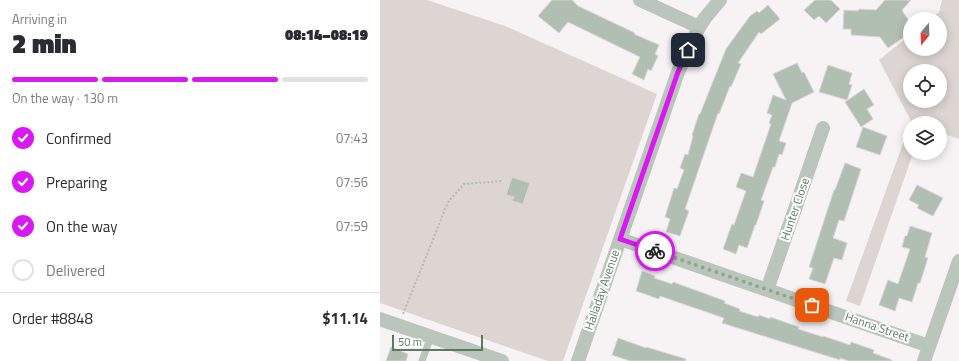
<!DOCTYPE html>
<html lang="en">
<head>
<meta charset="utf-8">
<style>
	:root { --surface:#fff; --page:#f2f2f3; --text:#2b2b33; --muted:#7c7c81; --line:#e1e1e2; --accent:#da18f1 }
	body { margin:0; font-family:"Titillium Web",sans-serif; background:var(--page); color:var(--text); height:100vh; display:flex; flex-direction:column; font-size:15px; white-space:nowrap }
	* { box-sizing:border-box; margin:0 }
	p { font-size:13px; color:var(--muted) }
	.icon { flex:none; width:22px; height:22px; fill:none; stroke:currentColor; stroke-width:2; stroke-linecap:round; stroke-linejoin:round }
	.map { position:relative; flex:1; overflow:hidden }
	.drawer { display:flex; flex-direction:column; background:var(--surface); width:380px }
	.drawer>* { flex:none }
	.needle { width:26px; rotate:199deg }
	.tools { position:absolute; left:523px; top:12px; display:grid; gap:8px }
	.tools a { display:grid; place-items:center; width:44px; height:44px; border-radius:50%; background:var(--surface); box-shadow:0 2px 10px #0003; font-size:20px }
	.scale { position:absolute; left:12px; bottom:10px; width:91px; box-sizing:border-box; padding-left:4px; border:2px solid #5b7b5e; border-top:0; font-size:11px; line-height:14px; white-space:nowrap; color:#5b7b5e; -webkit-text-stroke:3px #fff; paint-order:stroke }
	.pin { position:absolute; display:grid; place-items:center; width:34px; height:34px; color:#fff; margin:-17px; border-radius:8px; box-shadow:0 2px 6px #0006 }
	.courier { position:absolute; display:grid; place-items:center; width:40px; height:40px; margin:-20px; border:3px solid #da18f1; border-radius:50%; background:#fff; color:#222; box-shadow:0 1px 5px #0007 }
	.headline em { font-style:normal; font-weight:800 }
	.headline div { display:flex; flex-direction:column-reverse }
	.headline { display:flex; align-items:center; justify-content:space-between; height:68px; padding:0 12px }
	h1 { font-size:26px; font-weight:800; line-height:30px }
	.bar { display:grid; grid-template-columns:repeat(4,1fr); gap:6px 4px; align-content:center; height:48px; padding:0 12px }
	.bar i { height:5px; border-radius:3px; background:var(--line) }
	.bar .active { background:var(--accent) }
	.bar p { grid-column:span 4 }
	.line { display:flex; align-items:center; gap:10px; padding:0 12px; border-top:1px solid var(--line) }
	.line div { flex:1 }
	ol { padding:0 12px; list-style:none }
	li { display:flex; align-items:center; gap:12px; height:44px }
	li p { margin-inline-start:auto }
	li .icon { padding:4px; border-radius:50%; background:var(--accent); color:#fff; stroke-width:4 }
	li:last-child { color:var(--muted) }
	li i { width:22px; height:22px; border:2px solid var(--line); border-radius:50% }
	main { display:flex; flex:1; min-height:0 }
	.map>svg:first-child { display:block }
	.green { fill:#dcd5d2; fill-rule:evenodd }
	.building { fill:#b1beb2; stroke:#d8d6d6 }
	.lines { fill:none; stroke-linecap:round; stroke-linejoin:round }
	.path { stroke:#b3bbb4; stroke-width:2; stroke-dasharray:2 2; stroke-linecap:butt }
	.service { stroke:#bac5bb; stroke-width:7 }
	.minor { stroke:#bac5bb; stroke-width:14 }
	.done { stroke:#92a592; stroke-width:4; stroke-dasharray:0 7.2 }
	.route { stroke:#da18f1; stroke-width:5 }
	.labels { text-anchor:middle; stroke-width:4; stroke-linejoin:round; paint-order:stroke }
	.street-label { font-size:12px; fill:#5b7b5e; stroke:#fff }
</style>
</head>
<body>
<main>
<section class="drawer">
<div class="headline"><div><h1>2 min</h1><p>Arriving in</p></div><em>08:14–08:19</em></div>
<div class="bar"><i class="active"></i><i class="active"></i><i class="active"></i><i></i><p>On the way · 130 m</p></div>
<ol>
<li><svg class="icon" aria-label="check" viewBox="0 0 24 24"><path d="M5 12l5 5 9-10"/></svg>Confirmed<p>07:43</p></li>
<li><svg class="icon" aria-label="check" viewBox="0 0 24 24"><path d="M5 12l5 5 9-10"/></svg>Preparing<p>07:56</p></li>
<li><svg class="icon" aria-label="check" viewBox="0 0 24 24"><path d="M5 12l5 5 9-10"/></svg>On the way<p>07:59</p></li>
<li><i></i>Delivered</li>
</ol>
<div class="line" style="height:52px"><div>Order #8848</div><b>$11.14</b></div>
</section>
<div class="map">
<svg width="579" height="361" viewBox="0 0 579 361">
	<rect width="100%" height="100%" fill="#f7f3f4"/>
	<!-- green -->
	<path class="green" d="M 0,0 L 47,0 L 125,26 L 277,94 L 183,361 L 168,361 L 0,303 Z
		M 562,0 L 579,0 L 579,139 L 568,135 L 560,140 L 560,123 L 530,123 L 530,153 L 538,153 L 532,156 L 480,306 L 466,301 L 531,121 L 499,60 L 530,35 L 530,49 L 560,49 L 560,19 L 550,19 L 559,12 ZM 530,71 L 560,71 L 560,101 L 530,101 Z"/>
	<!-- building -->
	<path class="building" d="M 172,0 L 192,0 L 198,6 L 255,33 L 254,34 L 279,45 L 275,54 L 278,56 L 271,71 L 268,69 L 264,80 L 252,74 L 260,57 L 188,22 L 179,33 L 158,16 Z
		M 435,0 L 451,0 L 460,9 L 446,23 L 439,16 L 434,20 L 424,10 Z
		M 505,0 L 531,0 L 522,10 L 530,23 L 530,33 L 508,48 L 500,37 L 471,35 L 471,29 L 463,29 L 464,10 L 478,11 L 479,9 L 496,10 Z
		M 388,5 L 400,19 L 381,34 L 379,32 L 358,63 L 361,64 L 351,87 L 350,86 L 339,114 L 338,113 L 328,142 L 305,209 L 309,211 L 300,236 L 286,232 L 290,219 L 285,217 L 294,188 L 297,189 L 304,170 L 300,168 L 305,154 L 308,155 L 313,136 L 312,135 L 319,114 L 320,114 L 346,49 L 370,16 L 377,11 L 379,13 Z
		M 417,63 L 422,73 L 424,72 L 434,92 L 412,103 L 399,141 L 406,143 L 402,155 L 399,154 L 395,167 L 393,167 L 381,200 L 384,201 L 376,225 L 375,225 L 367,248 L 359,245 L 356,254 L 343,249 L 352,224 L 354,225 L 366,191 L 356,187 L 361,173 L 373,177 L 391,124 L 389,123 L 392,115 L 387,113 L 393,95 L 406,100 L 393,74 Z
		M 448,65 L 472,73 L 469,84 L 472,85 L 467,100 L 439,92 Z
		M 484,89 L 494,105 L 487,109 L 493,119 L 481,127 L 465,102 Z
		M 483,127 L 507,136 L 500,155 L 476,147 Z
		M 465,163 L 481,169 L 464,221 L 459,220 L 453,238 L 467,243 L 462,260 L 454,258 L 445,284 L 429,279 L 433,268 L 429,267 L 454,190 L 455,190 Z
		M 132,177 L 150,183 L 143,204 L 132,201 L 134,197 L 126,195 Z
		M 537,185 L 563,198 L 553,216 L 537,208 L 539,205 L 529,200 Z
		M 530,226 L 552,233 L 545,257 L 548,258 L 540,283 L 538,283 L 532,302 L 519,298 L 515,311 L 499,305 L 508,280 L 518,284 L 530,249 L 522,247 L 525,236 L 527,236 Z
		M 262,271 L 275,276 L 274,278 L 292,284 L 293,282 L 345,301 L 344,303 L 360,309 L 359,311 L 378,317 L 379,315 L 390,319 L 390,317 L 419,327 L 418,329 L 443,337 L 443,336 L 470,345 L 471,342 L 494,350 L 493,353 L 512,360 L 512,361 L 469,361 L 460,358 L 460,360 L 342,323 L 344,318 L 280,296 L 279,299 L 256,291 Z
		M 238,338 L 266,348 L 266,347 L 306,359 L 305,361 L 250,361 L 232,355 Z
		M 11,347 L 28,354 L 26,361 L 6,361 Z"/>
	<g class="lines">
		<!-- path -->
		<path class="path" d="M 23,314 L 68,202 L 84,184 L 122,181"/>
		<!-- service -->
		<path class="service" d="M 42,361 L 51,336"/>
		<!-- minor -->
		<path class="minor" d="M 260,0 L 319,27
			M 240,239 L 549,346
			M 387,290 L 443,128
			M 0,319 L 122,361
			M 198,361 L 298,72 L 319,27 L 325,18 L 340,0
			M 544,361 L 579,261"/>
	</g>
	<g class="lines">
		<!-- done -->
		<path class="done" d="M 275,251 L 432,305"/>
		<!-- route -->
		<path class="route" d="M 275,251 L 240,239 L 298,72 L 308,50"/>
	</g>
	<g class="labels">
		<!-- street labels -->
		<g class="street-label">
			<text transform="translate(415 209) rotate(-71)" y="4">Hunter Close</text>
			<text transform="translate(222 290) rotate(-71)" y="4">Halladay Avenue</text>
			<text transform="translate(497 327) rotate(19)" y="4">Hanna Street</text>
		</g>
	</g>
</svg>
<div class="tools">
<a><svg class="needle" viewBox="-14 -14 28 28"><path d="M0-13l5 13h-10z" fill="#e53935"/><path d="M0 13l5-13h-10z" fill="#7c7c81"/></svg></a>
<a><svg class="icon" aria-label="locate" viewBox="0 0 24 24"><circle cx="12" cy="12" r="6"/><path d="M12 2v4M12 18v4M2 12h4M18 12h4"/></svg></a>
<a><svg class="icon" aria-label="layers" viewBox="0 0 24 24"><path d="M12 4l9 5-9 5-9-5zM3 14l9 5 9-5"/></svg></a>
</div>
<div class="scale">50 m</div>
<div class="pin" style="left:432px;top:305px;background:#ea580c"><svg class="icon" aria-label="bag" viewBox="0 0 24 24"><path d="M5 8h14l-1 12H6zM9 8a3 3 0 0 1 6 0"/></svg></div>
<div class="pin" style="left:308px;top:50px;background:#1f2937"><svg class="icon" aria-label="home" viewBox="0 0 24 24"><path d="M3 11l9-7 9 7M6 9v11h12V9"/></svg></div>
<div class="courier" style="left:275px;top:251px"><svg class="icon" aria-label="bike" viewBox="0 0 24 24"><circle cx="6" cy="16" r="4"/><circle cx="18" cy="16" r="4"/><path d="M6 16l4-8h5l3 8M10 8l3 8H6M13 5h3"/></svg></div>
</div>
</main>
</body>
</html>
